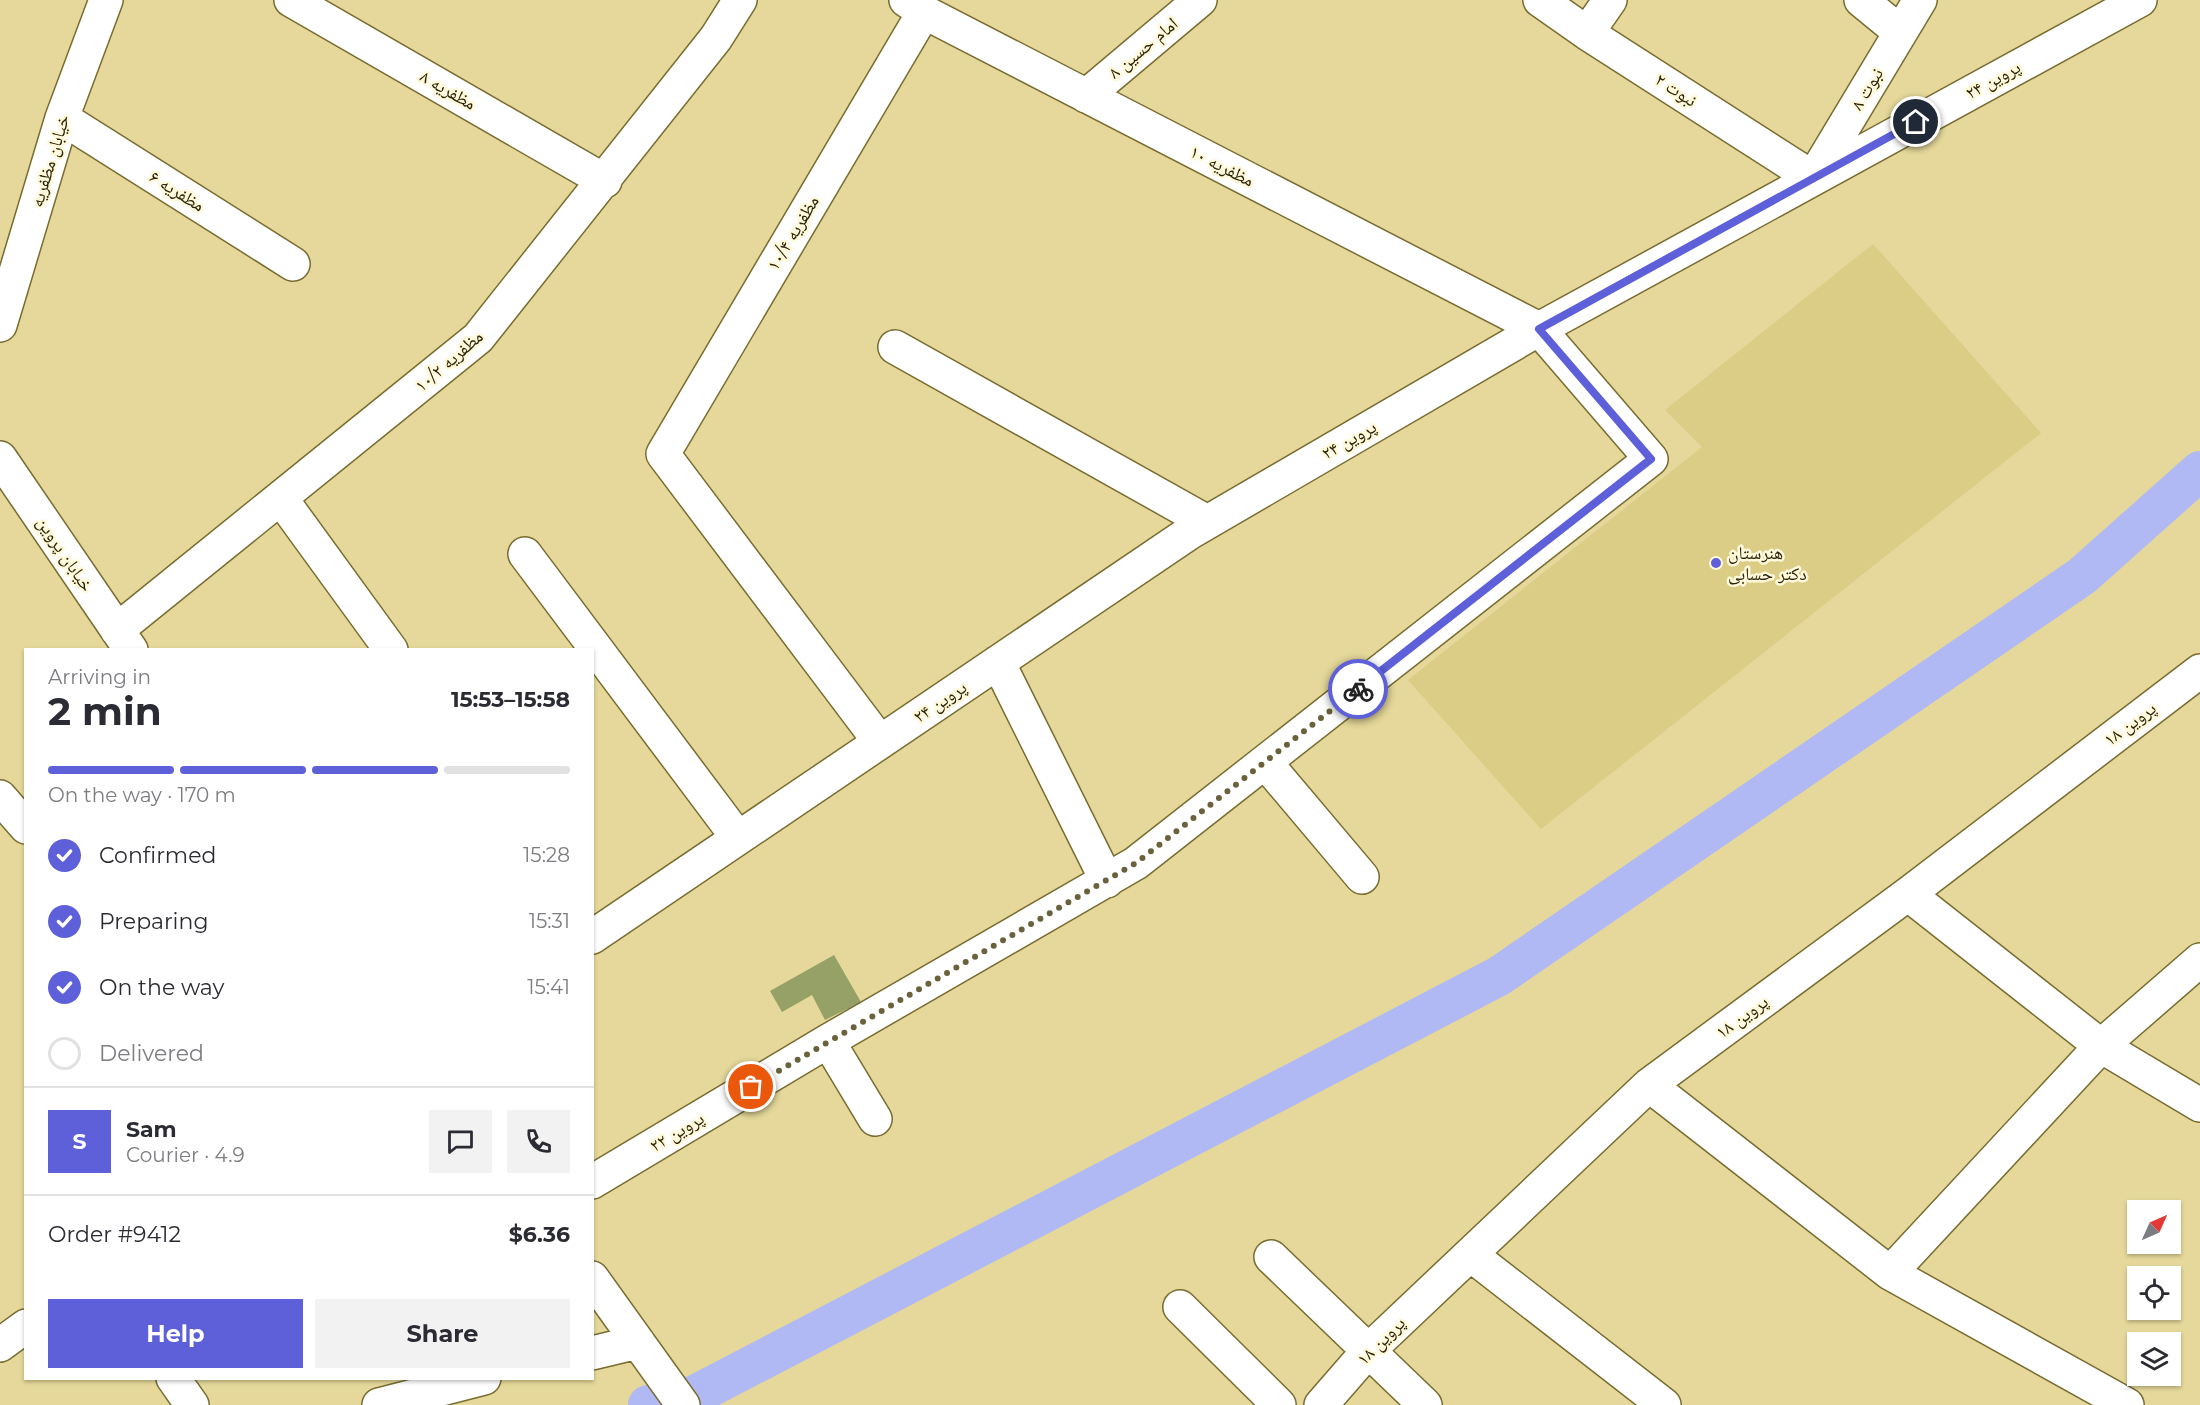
<!DOCTYPE html>
<html lang="en">
<head>
<meta charset="utf-8">
<style>
	:root { --surface:#fff; --page:#f2f2f3; --text:#2b2b33; --muted:#7c7c81; --line:#e1e1e2; --accent:#5d60d8 }
	body { margin:0; font-family:Montserrat,"Noto Naskh Arabic",sans-serif; background:var(--page); color:var(--text); height:100vh; display:flex; flex-direction:column; font-size:22px; white-space:nowrap }
	* { box-sizing:border-box; margin:0 }
	p { font-size:20px; color:var(--muted) }
	.icon { flex:none; width:33px; height:33px; fill:none; stroke:currentColor; stroke-width:2; stroke-linecap:round; stroke-linejoin:round }
	.map { position:relative; flex:1; overflow:hidden }
	.details { position:absolute; left:24px; top:648px; width:570px; height:732px; display:flex; flex-direction:column; background:var(--surface); border-radius:0px; box-shadow:0 2px 4px #0004 }
	.details>* { flex:none }
	.needle { width:39px; rotate:45deg }
	.controls { position:absolute; left:2127px; top:1200px; display:grid; gap:12px }
	.controls a { display:grid; place-items:center; width:54px; height:54px; border-radius:0px; background:var(--surface); box-shadow:0 2px 4px #0004; font-size:30px }
	.pin { position:absolute; display:grid; place-items:center; width:51px; height:51px; color:#fff; margin:-26px; border:3px solid #fff; border-radius:50%; box-shadow:0 2px 6px #0007 }
	.courier { position:absolute; display:grid; place-items:center; width:60px; height:60px; margin:-30px; border:4px solid #5d60d8; border-radius:50%; background:#fff; color:#222; box-shadow:0 2px 8px #0007 }
	.overview em { font-style:normal; font-weight:700 }
	.overview div { display:flex; flex-direction:column-reverse }
	.overview { display:flex; align-items:center; justify-content:space-between; height:102px; padding:0 24px }
	h1 { font-size:39px; font-weight:700; line-height:45px }
	.bar { display:grid; grid-template-columns:repeat(4,1fr); gap:9px 6px; align-content:center; height:72px; padding:0 24px }
	.bar i { height:8px; border-radius:4px; background:var(--line) }
	.bar .active { background:var(--accent) }
	.bar p { grid-column:span 4 }
	.line { display:flex; align-items:center; gap:15px; padding:0 24px; border-top:2px solid var(--line) }
	.line div { flex:1 }
	.round { display:grid; place-items:center; flex:none; width:63px; height:63px; border-radius:0px; background:var(--page) }
	ol { padding:0 24px; list-style:none }
	li { display:flex; align-items:center; gap:18px; height:66px }
	li p { margin-inline-start:auto }
	li .icon { padding:6px; border-radius:50%; background:var(--accent); color:#fff; stroke-width:4 }
	li:last-child { color:var(--muted) }
	li i { width:33px; height:33px; border:3px solid var(--line); border-radius:50% }
	.action { display:flex; gap:12px; margin-top:auto; padding:12px 24px }
	.action a { flex:1; height:69px; border-radius:0px; background:var(--accent); color:#fff; font-size:24px; font-weight:700; line-height:69px; text-align:center }
	.action a+a { background:var(--page); color:var(--text) }
	.map>svg:first-child { display:block }
	.built { fill:#dbcc86 }
	.lines { fill:none; stroke-linecap:round; stroke-linejoin:round }
	.canal { stroke:#b0b9f4; stroke-width:40 }
	.building { fill:#95a166 }
	.minor-casing { stroke:#786c30; stroke-width:36 }
	.minor { stroke:#fff; stroke-width:33 }
	.done { stroke:#6a623c; stroke-width:6; stroke-dasharray:0 10.8 }
	.route { stroke:#5d60d8; stroke-width:8 }
	.poi-dot { fill:#5d60d8; stroke:#fff8da; stroke-width:2 }
	.labels { text-anchor:middle; stroke-width:5; stroke-linejoin:round; paint-order:stroke }
	.street-label { font-size:18px; fill:#282309; stroke:#fff8da }
	.poi-label { font-size:18px; fill:#282309; stroke:#fff8da; text-anchor:start }
</style>
</head>
<body>
<div class="map">
<svg width="2200" height="1405" viewBox="0 0 2200 1405">
	<rect width="100%" height="100%" fill="#e5d89a"/>
	<!-- built -->
	<path class="built" d="M 1873,244 L 2041,433 L 1541,829 L 1408,680 L 1702,447 L 1665,410 Z"/>
	<g class="lines">
		<!-- canal -->
		<path class="canal" d="M 648,1405 L 695,1395 L 1499,976 L 2082,576 L 2200,471"/>
	</g>
	<!-- building -->
	<path class="building" d="M 834,955 L 861,1002 L 825,1020 L 812,995 L 782,1012 L 770,991 Z"/>
	<g class="lines">
		<!-- minor casing -->
		<g class="minor-casing">
			<path id="minor" d="M 291,0 L 605,181
				M 1540,0 L 1587,33 L 1813,178 L 1920,0
				M 1861,0 L 1900,32
				M 1587,33 L 1610,0
				M 1086,96 L 1200,0
				M 62,118 L 293,264
				M 0,325 L 62,118 L 106,0
				M 895,347 L 1207,522
				M 0,458 L 131,650
				M 282,500 L 391,650
				M 525,554 L 738,838
				M 117,630 L 478,338 L 716,38 L 740,0
				M 998,662 L 1107,881
				M 880,742 L 663,454 L 924,12
				M 1265,762 L 1362,877
				M 0,797 L 26,827
				M 1908,894 L 2101,1046 L 2200,1105
				M 592,937 L 1189,533 L 1539,329 L 2140,0
				M 828,1041 L 875,1119
				M 1649,1085 L 1890,1273 L 2127,1405
				M 592,1182 L 828,1041 L 1136,863 L 1651,459 L 1539,329 L 924,12 L 906,0
				M 1471,1255 L 1664,1405
				M 1271,1257 L 1425,1405
				M 1890,1273 L 2101,1046 L 2200,960
				M 592,1278 L 683,1405
				M 1180,1307 L 1279,1405
				M 0,1345 L 26,1326
				M 592,1353 L 638,1342
				M 173,1378 L 192,1405
				M 379,1405 L 484,1378
				M 1321,1405 L 1368,1351 L 1649,1085 L 1908,894 L 2200,671"/>
		</g>
		<!-- minor -->
		<use href="#minor" class="minor"/>
	</g>
	<g class="lines">
		<!-- done -->
		<path class="done" d="M 751,1087 L 1136,863 L 1358,689"/>
		<!-- route -->
		<path class="route" d="M 1358,689 L 1651,459 L 1539,329 L 1916,122"/>
	</g>
	<!-- markers -->
	<circle class="poi-dot" cx="1716" cy="563" r="6"/>
	<g class="labels">
		<!-- street labels -->
		<g class="street-label">
			<text transform="translate(1143 48) rotate(-40)" y="6">امام حسین ۸</text>
			<text transform="translate(1993 80) rotate(-29)" y="6">پروین ۲۴</text>
			<text transform="translate(1867 89) rotate(-59)" y="6">نبوت ۸</text>
			<text transform="translate(448 90) rotate(30)" y="6">مظفریه ۸</text>
			<text transform="translate(1676 90) rotate(33)" y="6">نبوت ۲</text>
			<text transform="translate(50 161) rotate(-73)" y="6">خیابان مظفریه</text>
			<text transform="translate(1222 166) rotate(27)" y="6">مظفریه ۱۰</text>
			<text transform="translate(177 191) rotate(32)" y="6">مظفریه ۶</text>
			<text transform="translate(793 233) rotate(-59)" y="6">مظفریه ۱۰/۴</text>
			<text transform="translate(449 361) rotate(-41)" y="6">مظفریه ۱۰/۲</text>
			<text transform="translate(1349 440) rotate(-30)" y="6">پروین ۲۴</text>
			<text transform="translate(65 554) rotate(56)" y="6">خیابان پروین</text>
			<text transform="translate(940 702) rotate(-34)" y="6">پروین ۲۴</text>
			<text transform="translate(2130 724) rotate(-37)" y="6">پروین ۱۸</text>
			<text transform="translate(1742 1017) rotate(-36)" y="6">پروین ۱۸</text>
			<text transform="translate(677 1132) rotate(-31)" y="6">پروین ۲۲</text>
			<text transform="translate(1381 1341) rotate(-45)" y="6">پروین ۱۸</text>
		</g>
		<!-- poi labels -->
		<g class="poi-label">
			<text x="1728" y="559">هنرستان<tspan x="1728" dy="21">دکتر حسابی</tspan></text>
		</g>
	</g>
</svg>
<div class="controls">
<a><svg class="needle" viewBox="-14 -14 28 28"><path d="M0-13l5 13h-10z" fill="#e53935"/><path d="M0 13l5-13h-10z" fill="#7c7c81"/></svg></a>
<a><svg class="icon" aria-label="locate" viewBox="0 0 24 24"><circle cx="12" cy="12" r="6"/><path d="M12 2v4M12 18v4M2 12h4M18 12h4"/></svg></a>
<a><svg class="icon" aria-label="layers" viewBox="0 0 24 24"><path d="M12 4l9 5-9 5-9-5zM3 14l9 5 9-5"/></svg></a>
</div>
<div class="pin" style="left:751px;top:1087px;background:#ea580c"><svg class="icon" aria-label="bag" viewBox="0 0 24 24"><path d="M5 8h14l-1 12H6zM9 8a3 3 0 0 1 6 0"/></svg></div>
<div class="pin" style="left:1916px;top:122px;background:#1f2937"><svg class="icon" aria-label="home" viewBox="0 0 24 24"><path d="M3 11l9-7 9 7M6 9v11h12V9"/></svg></div>
<div class="courier" style="left:1358px;top:689px"><svg class="icon" aria-label="bike" viewBox="0 0 24 24"><circle cx="6" cy="16" r="4"/><circle cx="18" cy="16" r="4"/><path d="M6 16l4-8h5l3 8M10 8l3 8H6M13 5h3"/></svg></div>
<section class="details">
<div class="overview"><div><h1>2 min</h1><p>Arriving in</p></div><em>15:53–15:58</em></div>
<div class="bar"><i class="active"></i><i class="active"></i><i class="active"></i><i></i><p>On the way · 170 m</p></div>
<ol>
<li><svg class="icon" aria-label="check" viewBox="0 0 24 24"><path d="M5 12l5 5 9-10"/></svg>Confirmed<p>15:28</p></li>
<li><svg class="icon" aria-label="check" viewBox="0 0 24 24"><path d="M5 12l5 5 9-10"/></svg>Preparing<p>15:31</p></li>
<li><svg class="icon" aria-label="check" viewBox="0 0 24 24"><path d="M5 12l5 5 9-10"/></svg>On the way<p>15:41</p></li>
<li><i></i>Delivered</li>
</ol>
<div class="line" style="height:108px"><b class="round" style="background:var(--accent);color:#fff">S</b><div><b>Sam</b><p>Courier · 4.9</p></div><a class="round"><svg class="icon" aria-label="chat" viewBox="0 0 24 24"><path d="M4 5h16v11H9l-5 4z"/></svg></a><a class="round"><svg class="icon" aria-label="phone" viewBox="0 0 24 24"><path d="M5 4h4l2 5-3 2q2 4 5 5l2-3 5 2v4C11 20 4 13 5 4z"/></svg></a></div>
<div class="line" style="height:78px"><div>Order #9412</div><b>$6.36</b></div>
<div class="action"><a>Help</a><a>Share</a></div>
</section>
</div>
</body>
</html>
